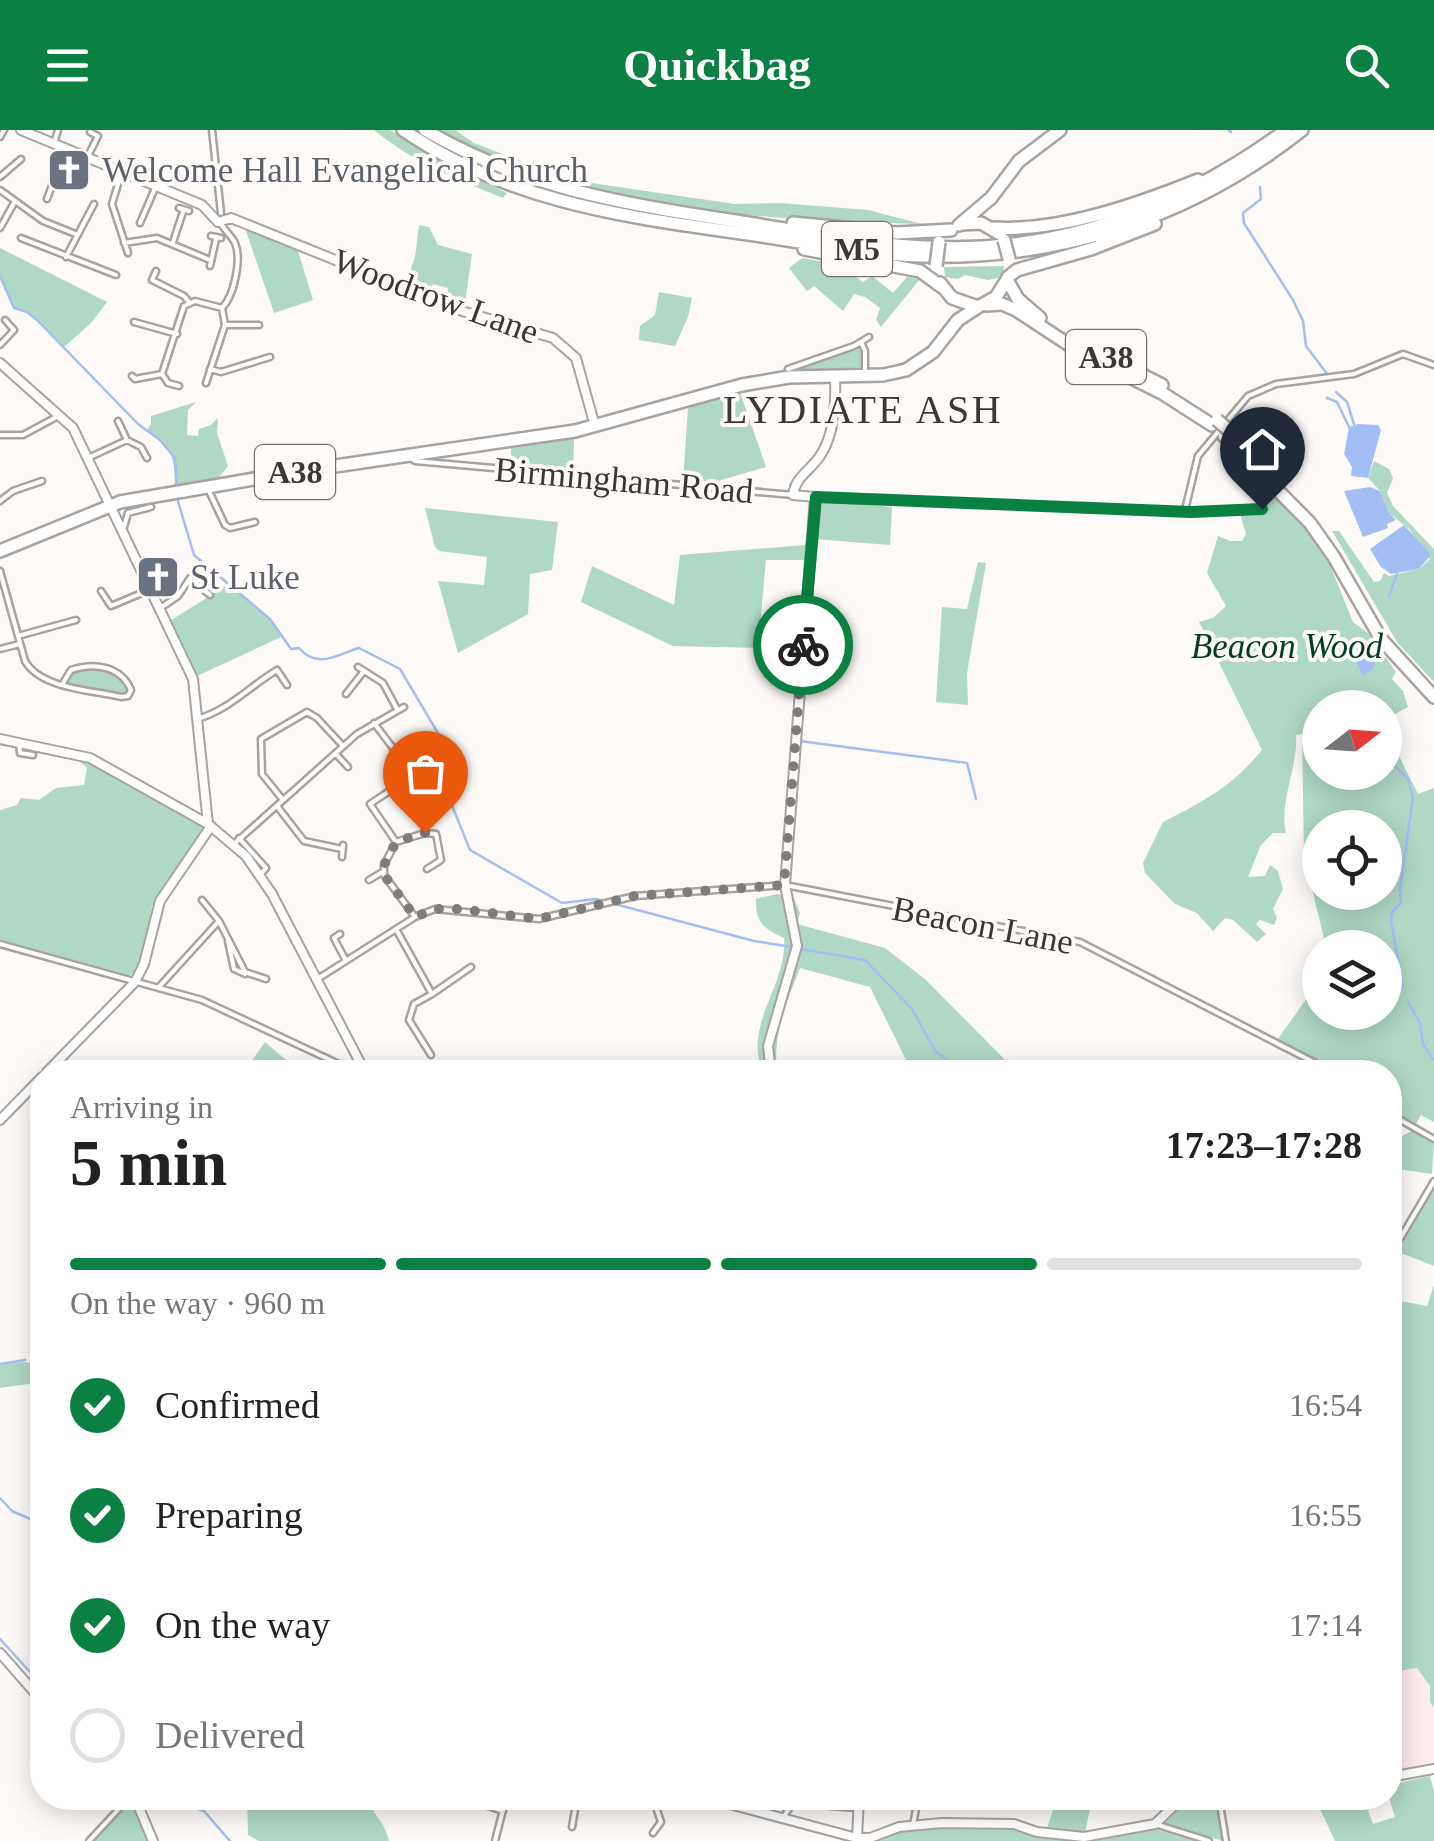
<!DOCTYPE html>
<html lang="en">
<head>
<meta charset="utf-8">
<style>
	:root { --surface:#fff; --page:#f6f6f6; --text:#222; --muted:#767676; --line:#e0e0e0; --accent:#0b8043 }
	body { margin:0; font-family:"Times New Roman",serif; background:var(--page); color:var(--text); height:100vh; display:flex; flex-direction:column; font-size:38px; white-space:nowrap }
	* { box-sizing:border-box; margin:0 }
	p { font-size:32px; color:var(--muted) }
	.icon { flex:none; width:55px; height:55px; fill:none; stroke:currentColor; stroke-width:2; stroke-linecap:round; stroke-linejoin:round }
	.map { position:relative; flex:1; overflow:hidden }
	.side { position:absolute; left:30px; top:930px; width:1372px; height:750px; display:flex; flex-direction:column; background:var(--surface); border-radius:40px; box-shadow:0 5px 25px #0003 }
	.side>* { flex:none }
	.needle { width:65px; rotate:73deg }
	.controls { position:absolute; left:1302px; top:560px; display:grid; gap:20px }
	.controls a { display:grid; place-items:center; width:100px; height:100px; border-radius:50%; background:var(--surface); box-shadow:0 5px 25px #0003; font-size:50px }
	.pin { position:absolute; display:grid; place-items:center; width:85px; height:85px; color:#fff; margin:-102px -42px; border-radius:50% 50% 50% 0; rotate:-45deg; box-shadow:0 0 10px #0007 }
	.pin .icon { rotate:45deg }
	.courier { position:absolute; display:grid; place-items:center; width:100px; height:100px; margin:-50px; border:8px solid #0b8043; border-radius:50%; background:#fff; color:#222; box-shadow:0 2px 12px #0007 }
	.headline em { font-style:normal; font-weight:700 }
	.headline div { display:flex; flex-direction:column-reverse }
	.headline { display:flex; align-items:center; justify-content:space-between; height:170px; padding:0 40px }
	h1 { font-size:65px; font-weight:700; line-height:75px }
	.bar { display:grid; grid-template-columns:repeat(4,1fr); gap:15px 10px; align-content:center; height:120px; padding:0 40px }
	.bar i { height:12px; border-radius:8px; background:var(--line) }
	.bar .active { background:var(--accent) }
	.bar p { grid-column:span 4 }
	ol { padding:0 40px; list-style:none }
	li { display:flex; align-items:center; gap:30px; height:110px }
	li p { margin-inline-start:auto }
	li .icon { padding:10px; border-radius:50%; background:var(--accent); color:#fff; stroke-width:4 }
	li:last-child { color:var(--muted) }
	li i { width:55px; height:55px; border:5px solid var(--line); border-radius:50% }
	header { display:flex; justify-content:space-between; align-items:center; height:130px; padding:0 40px; background:var(--accent); color:#fff; font-size:45px; font-weight:700 }
	.map>svg:first-child { display:block }
	.commercial { fill:#fdecee }
	.green { fill:#afd9c5; fill-rule:evenodd }
	.water { fill:#a3bef4 }
	.lines { fill:none; stroke-linecap:round; stroke-linejoin:round }
	.stream { stroke:#a3bef4; stroke-width:2.5 }
	.street-casing { stroke:#a8a39f; stroke-width:9 }
	.secondary-casing { stroke:#a8a39f; stroke-width:12 }
	.highway-casing { stroke:#a8a39f; stroke-width:16 }
	.street { stroke:#fff; stroke-width:4 }
	.secondary { stroke:#fff; stroke-width:8 }
	.highway { stroke:#fff; stroke-width:11 }
	.highway-bridge-casing { stroke:#a8a39f; stroke-width:16; stroke-linecap:butt }
	.highway-bridge { stroke:#fff; stroke-width:11 }
	.done { stroke:#7f7c7a; stroke-width:10; stroke-dasharray:0 18 }
	.route { stroke:#0b8043; stroke-width:12 }
	.labels { text-anchor:middle; stroke-width:8; stroke-linejoin:round; paint-order:stroke }
	.shield { fill:#fefaf7; stroke:#757270; stroke-width:2.5 }
	.shield-label { font-size:32px; font-weight:bold; fill:#3a3836 }
	.worship-label { font-size:35px; fill:#5b616d; stroke:#fefaf7; text-anchor:start }
	.street-label { font-size:35px; fill:#3a3836; stroke:#fefaf7 }
	.park-label { font-size:35px; font-style:italic; fill:#003e2a; stroke:#fefaf7 }
	.quarter-label { font-size:40px; letter-spacing:2.5px; fill:#3a3836; stroke:#fefaf7 }
</style>
</head>
<body>
<header><svg class="icon" aria-label="menu" viewBox="0 0 24 24"><path d="M4 6h16M4 12h16M4 18h16"/></svg>Quickbag<svg class="icon" aria-label="search" viewBox="0 0 24 24"><circle cx="10" cy="10" r="6"/><path d="M15 15l6 6"/></svg></header>
<div class="map">
<svg width="1434" height="1711" viewBox="0 0 1434 1711">
	<rect width="100%" height="100%" fill="#fefaf7"/>
	<!-- commercial -->
	<path class="commercial" d="M 1390,1531 L 1434,1534 L 1434,1636 L 1390,1643 Z"/>
	<!-- green -->
	<path class="green" d="M 374,0 L 390,0 L 434,28 L 507,63 L 503,68 C 459,50 411,31 374,0 Z
		M 439,0 L 455,0 L 474,13 L 571,50 L 735,74 L 780,73 L 868,80 L 922,94 C 780,91 558,80 439,0 Z
		M 419,95 L 429,97 L 438,115 L 472,124 L 464,180 L 446,172 L 448,158 L 433,154 L 428,165 L 405,156 L 415,127 Z
		M 245,98 L 298,121 L 313,170 L 274,183 Z
		M 0,118 L 107,172 L 91,193 L 64,217 L 27,182 L 14,178 L 0,146 Z
		M 802,128 L 854,137 L 851,143 L 863,152 L 872,146 L 893,163 L 907,147 L 920,149 L 881,197 L 876,190 L 880,178 L 865,167 L 854,164 L 843,181 L 814,156 L 807,161 L 789,138 Z
		M 1004,136 L 1002,147 L 988,150 L 965,145 L 958,149 L 945,147 L 944,137 Z
		M 659,162 L 692,168 L 688,187 L 675,216 L 639,210 L 640,196 L 655,185 Z
		M 856,218 L 863,221 L 861,237 L 796,243 L 796,240 Z
		M 740,262 L 766,337 L 715,352 L 683,351 L 688,278 Z
		M 196,272 L 188,280 L 187,305 L 198,306 L 199,299 L 211,295 L 218,288 L 217,303 L 228,336 L 220,346 L 222,349 L 175,357 C 175,327 172,318 147,300 L 151,294 L 151,286 Z
		M 574,309 L 573,342 L 512,338 L 511,318 Z
		M 1374,331 L 1389,339 L 1393,348 L 1387,363 L 1393,376 L 1434,419 L 1434,552 L 1397,512 L 1332,401 L 1339,401 L 1374,452 L 1380,451 L 1384,443 L 1389,446 L 1419,439 L 1430,429 L 1409,399 L 1389,383 L 1380,361 L 1368,348 Z
		M 1269,362 L 1276,364 L 1325,423 L 1353,492 L 1369,504 L 1396,542 L 1392,549 L 1403,561 L 1408,577 L 1395,584 C 1387,613 1406,638 1418,664 L 1434,658 L 1434,992 L 1421,985 L 1415,996 L 1390,982 L 1390,942 L 1337,942 L 1277,910 L 1320,850 L 1320,882 L 1385,882 L 1385,818 L 1326,817 L 1304,726 L 1302,604 L 1296,605 C 1298,639 1279,669 1286,703 L 1273,703 L 1261,715 L 1248,747 L 1265,746 L 1270,735 L 1278,741 L 1283,759 L 1273,779 L 1277,788 L 1274,795 L 1260,790 L 1256,794 L 1266,804 L 1257,812 L 1233,790 L 1225,788 L 1213,801 L 1197,783 L 1175,774 L 1145,743 L 1143,733 L 1163,692 C 1204,671 1233,656 1262,620 L 1199,492 L 1213,488 L 1226,476 L 1207,443 L 1218,406 L 1230,411 L 1242,411 L 1246,404 L 1240,384 L 1265,384 L 1265,369 ZM 1320,578 L 1385,578 L 1385,642 L 1320,642 ZM 1320,698 L 1385,698 L 1385,762 L 1320,762 Z
		M 816,370 L 892,377 L 890,415 L 814,409 Z
		M 425,378 L 558,392 L 552,440 L 530,444 L 528,484 L 458,523 L 438,451 L 484,455 L 487,427 L 439,421 L 435,417 Z
		M 806,415 L 807,430 L 766,430 L 758,518 L 673,516 L 581,472 L 592,436 L 674,475 L 680,425 Z
		M 978,432 L 986,433 L 967,543 L 968,575 L 936,572 L 942,477 L 967,479 Z
		M 229,454 L 270,489 L 281,507 L 195,547 L 168,492 Z
		M 88,537 C 105,538 125,543 128,562 L 122,565 L 69,553 L 68,546 Z
		M 76,628 L 110,641 L 204,698 L 152,776 L 145,816 L 134,843 L 128,846 L 0,810 L 0,680 L 17,675 L 21,668 L 39,670 L 56,658 L 84,655 L 87,638 Z
		M 777,764 L 794,768 L 800,783 L 797,794 L 885,818 L 926,850 L 1017,942 L 912,942 L 870,857 L 800,838 C 786,874 773,903 777,942 L 763,942 C 742,897 788,854 784,808 C 764,799 755,792 756,769 Z
		M 265,912 L 300,942 L 244,942 Z
		M 1412,1001 L 1434,1012 L 1432,1044 L 1390,1038 L 1390,1012 Z
		M 1434,1059 L 1434,1136 L 1398,1122 Z
		M 1434,1155 L 1434,1577 L 1430,1572 L 1430,1556 L 1417,1538 L 1390,1542 L 1390,1169 L 1427,1176 Z
		M 26,1232 L 42,1237 L 42,1252 L 0,1258 L 0,1234 Z
		M 1430,1646 L 1434,1661 L 1434,1711 L 1335,1711 L 1315,1668 L 1363,1668 L 1373,1694 L 1395,1687 L 1389,1668 L 1390,1655 Z
		M 247,1668 L 367,1668 C 373,1685 385,1692 389,1711 L 259,1711 L 248,1705 Z
		M 1057,1668 L 1092,1668 L 1085,1703 L 1046,1701 Z
		M 132,1671 L 150,1711 L 92,1711 Z
		M 1186,1672 L 1217,1675 L 1223,1711 L 1164,1694 Z
		M 941,1696 L 1012,1696 L 1066,1708 L 1091,1710 L 1154,1699 L 1196,1711 L 868,1711 L 900,1699 Z"/>
	<!-- water -->
	<path class="water" d="M 1358,294 L 1378,295 L 1381,300 L 1368,348 L 1351,346 L 1352,337 L 1344,324 L 1349,297 Z
		M 1370,357 L 1380,361 L 1389,383 L 1396,390 L 1387,394 L 1388,398 L 1363,407 L 1344,361 Z
		M 1404,395 L 1431,425 L 1419,439 L 1391,444 L 1381,437 L 1370,419 Z
		M 1361,511 L 1377,529 L 1373,539 L 1363,546 L 1352,525 L 1357,512 Z"/>
	<g class="lines">
		<!-- stream -->
		<path class="stream" d="M 1229,0 L 1231,2
			M 1260,57 L 1261,69 L 1243,83 L 1244,93 L 1293,170 L 1303,191 L 1306,216 L 1328,245
			M 0,146 L 14,178 L 27,182 L 37,190 L 138,294 L 160,310 L 175,328 L 177,360
			M 1336,262 L 1347,272 L 1354,294
			M 1327,268 L 1337,272 L 1349,297
			M 177,368 L 194,425 L 270,489 L 291,519 L 299,518 C 318,540 338,524 359,518 L 400,539 L 439,605 L 436,637 L 444,643 L 447,663 L 470,720 L 562,773 L 596,769 L 754,811 L 792,817
			M 1389,466 L 1397,444
			M 1385,609 L 1392,633 L 1408,649 L 1413,668 L 1400,758 L 1401,773 L 1392,782 L 1391,791 L 1403,856
			M 792,610 L 967,633 L 976,669
			M 800,819 L 865,830 L 912,879 L 936,922 L 965,942
			M 1408,872 L 1420,893 L 1423,914 L 1433,929
			M 0,1234 L 25,1230
			M 0,1368 L 12,1381 L 42,1394
			M 0,1509 L 42,1555
			M 167,1668 L 204,1681 L 230,1711"/>
		<!-- street casing -->
		<g class="street-casing">
			<path id="street" d="M 212,0 L 221,83
				M 0,7 L 4,0
				M 54,13 L 58,0
				M 87,28 L 98,6 L 90,2
				M 122,41 L 112,74 L 128,123
				M 0,47 L 21,29
				M 0,60 L 43,91 L 78,105
				M 47,69 L 66,18
				M 179,78 L 189,81
				M 140,93 L 156,56
				M 0,98 L 14,73
				M 211,106 L 221,108
				M 21,108 L 116,145
				M 173,112 L 183,82
				M 124,113 L 157,108 L 210,130
				M 66,127 L 94,74
				M 210,136 L 216,109
				M 156,141 L 152,150 L 184,166 L 189,172
				M 134,192 L 177,204
				M 225,195 L 259,195
				M 861,212 L 865,221 L 865,241
				M 0,215 L 14,200 L 5,190
				M 210,239 L 221,242 L 270,227
				M 788,239 L 854,216 L 869,207
				M 132,246 L 135,249 L 162,244
				M 206,253 L 225,195 L 222,178
				M 179,256 L 168,253 L 162,244 L 184,176 L 195,171 L 222,178 C 234,166 242,129 235,113 C 231,105 224,100 220,92
				M 118,291 L 127,310 L 141,317 L 147,328
				M 0,305 L 23,305 L 60,285
				M 88,328 L 127,310
				M 411,328 L 415,331 L 793,365
				M 209,361 L 225,395 L 230,398 L 255,392
				M 815,367 L 1191,382 L 1262,379
				M 0,371 L 13,361 L 42,351
				M 1185,380 L 1198,326 L 1248,266 L 1276,254 L 1354,244 L 1403,224 L 1434,235
				M 124,397 L 128,383 L 151,377
				M 0,441 L 25,531 C 41,559 92,560 121,567 L 128,566 L 131,560 C 121,536 94,532 71,540 L 63,553
				M 101,461 L 111,476 L 149,460
				M 159,479 L 178,466 L 190,448 L 210,465
				M 18,506 L 76,490
				M 0,519 L 20,514
				M 358,537 L 383,553 L 397,579
				M 346,564 L 364,541
				M 197,589 C 229,580 250,556 277,540 L 287,555
				M 374,593 L 399,626 L 406,627 L 429,617
				M 19,612 L 20,623 L 33,625
				M 336,624 L 348,637
				M 391,660 L 370,674 L 396,712 L 384,735 L 384,745 L 415,787
				M 283,670 L 262,644 L 261,609 L 307,582 L 317,588 L 343,616
				M 277,676 L 304,711 L 342,719
				M 425,703 L 436,704 L 441,730 L 427,739
				M 239,708 L 266,738 L 261,744
				M 396,712 L 425,703 L 424,686 L 418,676
				M 234,714 L 357,604 L 404,577
				M 342,727 L 343,715
				M 369,750 L 384,741
				M 202,770 L 219,791
				M 396,799 L 432,864 L 414,874 L 409,890 L 431,925
				M 340,804 L 334,808 L 346,831
				M 228,811 L 234,839 L 245,844
				M 0,814 L 202,870 L 356,942
				M 319,848 L 415,787 L 435,779 L 539,789 L 635,766 L 785,755 L 1080,812 L 1333,942
				M 158,858 L 219,791 L 245,842 L 266,849
				M 432,864 L 471,837
				M 1390,984 L 1434,1009
				M 1390,1126 L 1434,1051
				M 653,1668 L 661,1692 L 653,1703
				M 479,1673 L 503,1681
				M 1220,1674 L 1226,1711
				M 830,1676 L 859,1678
				M 744,1678 L 745,1668
				M 783,1688 L 790,1677 L 802,1669
				M 1155,1694 L 1209,1711
				M 913,1695 L 918,1668
				M 572,1697 L 577,1668
				M 89,1711 L 129,1668
				M 495,1711 L 506,1668"/>
		</g>
		<!-- secondary casing -->
		<g class="secondary-casing">
			<path id="secondary" d="M 21,0 L 202,75 L 218,92 L 231,88 L 462,181 L 553,208 L 576,228 L 595,296
				M 0,233 L 73,298 L 193,549 L 208,694
				M 0,609 L 90,628 L 208,694 L 246,726 L 272,764 L 365,942
				M 47,942 L 135,852 L 144,834 L 160,771 L 211,696
				M 771,942 L 768,916 L 797,816 L 785,755 L 815,367 L 793,365 C 795,347 810,341 820,326 C 835,304 836,272 835,247
				M 0,990 L 42,947
				M 0,1523 L 42,1571
				M 1390,1647 L 1434,1639
				M 135,1668 L 153,1711
				M 707,1668 L 853,1707 L 868,1708
				M 1182,1668 L 1220,1674 L 1263,1668
				M 857,1707 L 859,1668
				M 862,1711 L 899,1697 L 942,1693 L 1014,1694 L 1037,1702 L 1084,1707 L 1155,1694 L 1182,1668"/>
		</g>
		<!-- highway casing -->
		<g class="highway-casing">
			<path id="highway" d="M 403,0 C 501,67 611,85 726,101 C 790,109 856,124 922,126 C 1061,130 1192,87 1302,0
				M 425,0 C 522,57 626,75 736,91 C 799,101 862,114 925,117 C 1062,124 1177,79 1286,0
				M 793,93 L 897,103 L 951,100
				M 962,94 L 981,93 L 1000,104
				M 959,95 L 991,68 L 1019,31 L 1060,0
				M 994,98 C 1060,102 1138,74 1198,50
				M 804,119 L 920,141 L 942,157
				M 1008,147 L 1017,140 L 1091,119 L 1155,94
				M 1007,150 L 1018,169 L 1040,188
				M 940,153 L 952,168 L 978,177 L 996,167 L 1008,148
				M 986,175 L 1002,174 L 1016,180 L 1080,222 L 1162,263 L 1212,295
				M 1098,223 L 1162,255
				M 1231,302 L 1267,337
				M 1224,306 L 1310,393 L 1334,427 L 1381,509 L 1434,567
				M 0,421 L 120,372 L 301,341 L 575,301 L 742,255 L 789,247 L 883,245 L 906,240 L 933,222 L 958,190 L 978,177"/>
		</g>
		<!-- street -->
		<use href="#street" class="street"/>
		<!-- secondary -->
		<use href="#secondary" class="secondary"/>
		<!-- highway -->
		<use href="#highway" class="highway"/>
		<!-- highway-bridge casing -->
		<g class="highway-bridge-casing">
			<path id="highway-bridge" d="M 1004,110 L 1009,129
				M 936,136 L 939,112
				M 1217,290 L 1231,302"/>
		</g>
		<!-- highway-bridge -->
		<use href="#highway-bridge" class="highway-bridge"/>
	</g>
	<g class="lines">
		<!-- done -->
		<path class="done" d="M 425,703 L 396,712 L 384,735 L 384,745 L 415,787 L 435,779 L 459,779 L 539,789 L 635,766 L 784,755 L 803,515"/>
		<!-- route -->
		<path class="route" d="M 803,515 L 816,367 L 1191,382 L 1262,379"/>
	</g>
	<!-- icons -->
	<defs>
		<g id="church-square" transform="scale(2.25)"><rect x="-9" y="-9" width="18" height="18" rx="4" fill="#6b7280" stroke="#fefaf7"/><path d="M-1.2-6h2.4v3.5h3.3v2.4h-3.3V6h-2.4V-.1h-3.3v-2.4h3.3Z" fill="#fff"/></g>
	</defs>
	<g fill-rule="evenodd">
		<use href="#church-square" x="69" y="40"/>
		<use href="#church-square" x="158" y="447"/>
	</g>
	<g class="labels">
		<!-- shield labels -->
		<g class="shield">
			<rect x="822" y="92" width="70" height="54" rx="8"/>
			<rect x="1066" y="200" width="80" height="54" rx="8"/>
			<rect x="255" y="315" width="80" height="54" rx="8"/>
		</g>
		<g class="shield-label">
			<text x="857" y="130">M5</text>
			<text x="1106" y="238">A38</text>
			<text x="295" y="353">A38</text>
		</g>
		<!-- worship labels -->
		<g class="worship-label">
			<text x="102" y="52">Welcome Hall Evangelical Church</text>
			<text x="190" y="459">St Luke</text>
		</g>
		<!-- street labels -->
		<g class="street-label">
			<text transform="translate(436 166) rotate(20)" y="12">Woodrow Lane</text>
			<text transform="translate(624 350) rotate(5)" y="12">Birmingham Road</text>
			<text transform="translate(983 795) rotate(11)" y="12">Beacon Lane</text>
		</g>
		<!-- park labels -->
		<g class="park-label">
			<text x="1287" y="528">Beacon Wood</text>
		</g>
		<!-- quarter labels -->
		<g class="quarter-label">
			<text x="863" y="293">LYDIATE ASH</text>
		</g>
	</g>
</svg>
<div class="controls">
<a><svg class="needle" viewBox="-14 -14 28 28"><path d="M0-13l5 13h-10z" fill="#e53935"/><path d="M0 13l5-13h-10z" fill="#767676"/></svg></a>
<a><svg class="icon" aria-label="locate" viewBox="0 0 24 24"><circle cx="12" cy="12" r="6"/><path d="M12 2v4M12 18v4M2 12h4M18 12h4"/></svg></a>
<a><svg class="icon" aria-label="layers" viewBox="0 0 24 24"><path d="M12 4l9 5-9 5-9-5zM3 14l9 5 9-5"/></svg></a>
</div>
<div class="pin" style="left:425px;top:703px;background:#ea580c"><svg class="icon" aria-label="bag" viewBox="0 0 24 24"><path d="M5 8h14l-1 12H6zM9 8a3 3 0 0 1 6 0"/></svg></div>
<div class="pin" style="left:1262px;top:379px;background:#1f2937"><svg class="icon" aria-label="home" viewBox="0 0 24 24"><path d="M3 11l9-7 9 7M6 9v11h12V9"/></svg></div>
<div class="courier" style="left:803px;top:515px"><svg class="icon" aria-label="bike" viewBox="0 0 24 24"><circle cx="6" cy="16" r="4"/><circle cx="18" cy="16" r="4"/><path d="M6 16l4-8h5l3 8M10 8l3 8H6M13 5h3"/></svg></div>
<section class="side">
<div class="headline"><div><h1>5 min</h1><p>Arriving in</p></div><em>17:23–17:28</em></div>
<div class="bar"><i class="active"></i><i class="active"></i><i class="active"></i><i></i><p>On the way · 960 m</p></div>
<ol>
<li><svg class="icon" aria-label="check" viewBox="0 0 24 24"><path d="M5 12l5 5 9-10"/></svg>Confirmed<p>16:54</p></li>
<li><svg class="icon" aria-label="check" viewBox="0 0 24 24"><path d="M5 12l5 5 9-10"/></svg>Preparing<p>16:55</p></li>
<li><svg class="icon" aria-label="check" viewBox="0 0 24 24"><path d="M5 12l5 5 9-10"/></svg>On the way<p>17:14</p></li>
<li><i></i>Delivered</li>
</ol>
</section>
</div>
</body>
</html>
